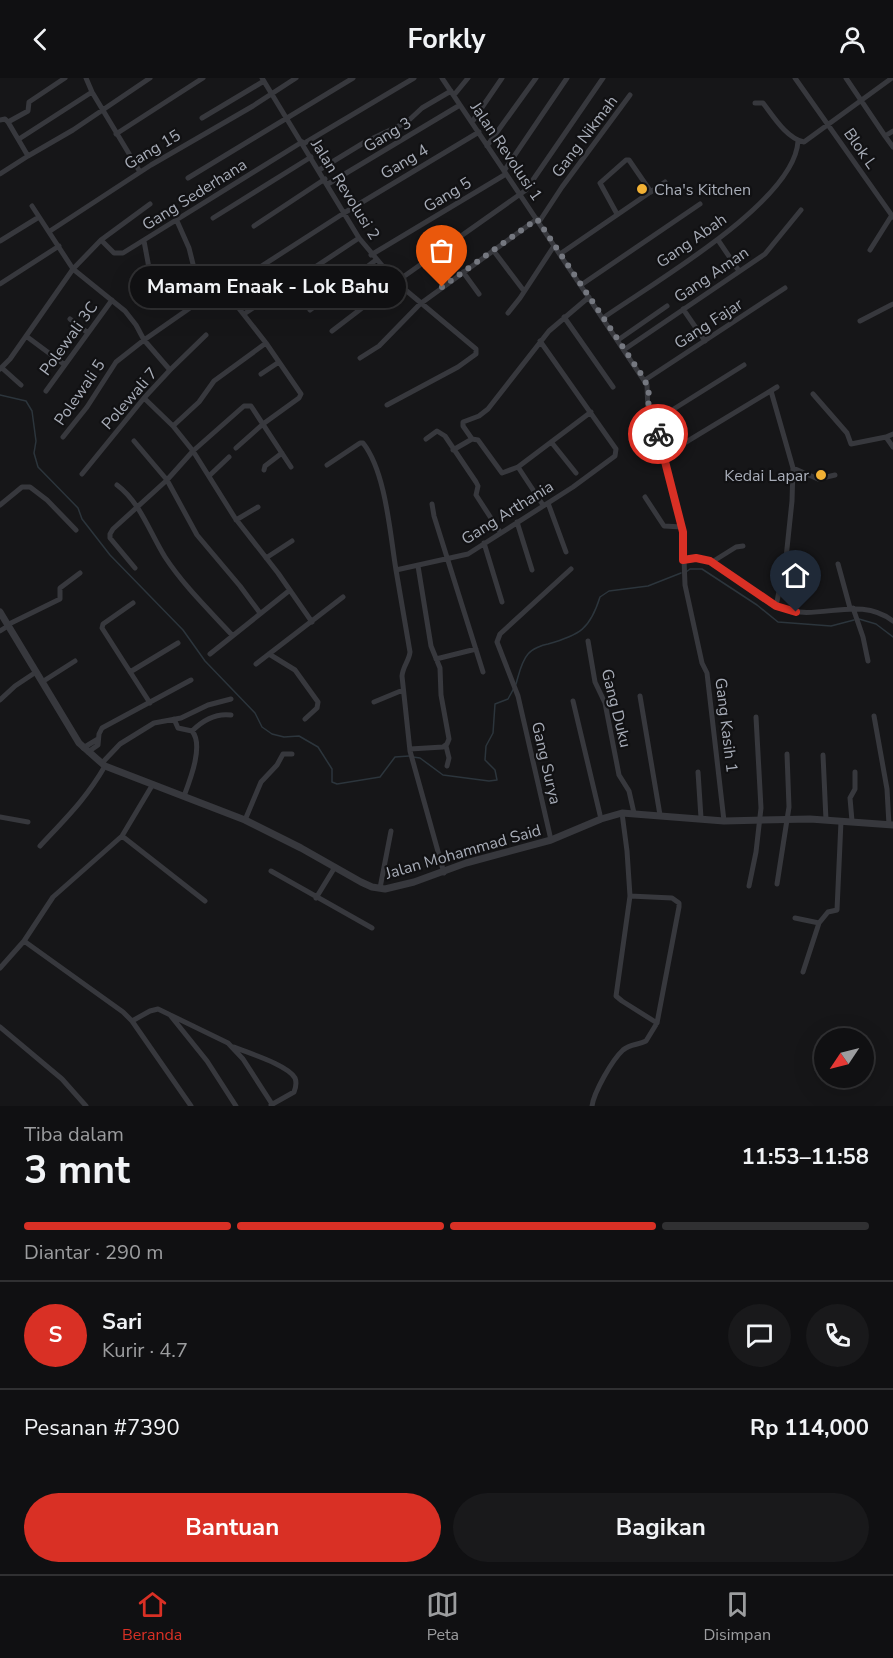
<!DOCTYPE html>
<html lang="id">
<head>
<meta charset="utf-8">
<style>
	:root { --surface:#101012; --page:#19191b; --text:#f1f3f6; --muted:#9c9d9f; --line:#303032; --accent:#d93025 }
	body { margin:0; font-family:"Nunito Sans",sans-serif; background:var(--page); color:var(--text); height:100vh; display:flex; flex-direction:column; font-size:22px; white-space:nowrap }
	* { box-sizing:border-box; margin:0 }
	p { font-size:20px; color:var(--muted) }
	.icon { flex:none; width:33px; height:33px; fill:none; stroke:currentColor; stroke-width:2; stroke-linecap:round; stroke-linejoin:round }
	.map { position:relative; height:1028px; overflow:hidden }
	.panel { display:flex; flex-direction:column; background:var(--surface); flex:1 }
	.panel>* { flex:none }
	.needle { width:39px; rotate:235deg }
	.controls { position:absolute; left:814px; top:950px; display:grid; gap:12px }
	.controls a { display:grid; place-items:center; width:60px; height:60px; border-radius:50%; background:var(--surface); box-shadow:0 6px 24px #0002,0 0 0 2px var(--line); font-size:30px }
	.pin { position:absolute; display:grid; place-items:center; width:51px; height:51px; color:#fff; margin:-62px -26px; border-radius:50% 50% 50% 0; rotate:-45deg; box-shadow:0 0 6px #0007 }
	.pin .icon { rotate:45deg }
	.courier { position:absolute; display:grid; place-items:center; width:60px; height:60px; margin:-30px; border:4px solid #d93025; border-radius:50%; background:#fff; color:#222; box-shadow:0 2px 8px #0007 }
	.bubble { position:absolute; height:42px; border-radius:21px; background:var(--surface); box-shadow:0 6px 24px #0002,0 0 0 2px var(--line); font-size:20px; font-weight:700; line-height:42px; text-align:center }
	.summary em { font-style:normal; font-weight:700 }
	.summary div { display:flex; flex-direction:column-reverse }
	.summary { display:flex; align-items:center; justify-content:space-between; height:102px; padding:0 24px }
	h1 { font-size:39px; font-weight:700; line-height:45px }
	.bar { display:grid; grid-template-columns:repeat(4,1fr); gap:9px 6px; align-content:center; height:72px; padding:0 24px }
	.bar i { height:8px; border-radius:4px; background:var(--line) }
	.bar .current { background:var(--accent) }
	.bar p { grid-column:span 4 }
	.line { display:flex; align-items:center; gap:15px; padding:0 24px; border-top:2px solid var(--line) }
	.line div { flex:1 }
	.round { display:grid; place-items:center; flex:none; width:63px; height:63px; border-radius:32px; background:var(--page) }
	.button { display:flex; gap:12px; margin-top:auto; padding:12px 24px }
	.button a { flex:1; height:69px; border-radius:36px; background:var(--accent); color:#fff; font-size:24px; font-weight:700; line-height:69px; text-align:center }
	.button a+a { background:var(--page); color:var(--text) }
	header { display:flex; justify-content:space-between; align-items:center; height:78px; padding:0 24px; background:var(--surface); font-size:27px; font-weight:700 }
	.tabs { display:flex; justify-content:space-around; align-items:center; height:84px; border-top:2px solid var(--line); background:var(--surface); font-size:16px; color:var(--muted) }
	.tabs a { display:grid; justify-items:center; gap:3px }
	.tabs .current { color:var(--accent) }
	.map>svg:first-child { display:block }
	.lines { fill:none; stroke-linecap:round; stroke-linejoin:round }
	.stream { stroke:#2c353c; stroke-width:1.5 }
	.minor { stroke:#37383d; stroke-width:5 }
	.tertiary { stroke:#37383d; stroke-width:7 }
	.done { stroke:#757880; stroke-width:6; stroke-dasharray:0 10.8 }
	.route { stroke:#d93025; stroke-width:8 }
	.poi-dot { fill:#f2b134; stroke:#111113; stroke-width:2 }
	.labels { text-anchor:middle; stroke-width:4.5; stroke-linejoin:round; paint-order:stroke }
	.street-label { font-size:16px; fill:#a8adb8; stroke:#111113 }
	.poi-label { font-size:16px; fill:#a8adb8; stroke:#111113; text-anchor:start }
</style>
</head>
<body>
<header><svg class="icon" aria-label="back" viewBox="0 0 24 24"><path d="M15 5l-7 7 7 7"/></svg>Forkly<svg class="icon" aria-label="person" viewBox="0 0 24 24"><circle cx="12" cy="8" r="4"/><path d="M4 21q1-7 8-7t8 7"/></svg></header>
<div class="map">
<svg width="893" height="1028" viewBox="0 0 893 1028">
	<rect width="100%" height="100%" fill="#161618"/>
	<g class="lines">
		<!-- stream -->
		<path class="stream" d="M 0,317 L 26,323 L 32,333 L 36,363 L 34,375 L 38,389 L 78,430 L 82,441 L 110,477 L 183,552 L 205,583 L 255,635 L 262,649 L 272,656 L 284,659 L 299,658 L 318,669 L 332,691 L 332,704 L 337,706 L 380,699 L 395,679 L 409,678
			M 686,494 L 690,491 L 702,491 L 757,527 L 778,544 L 831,548 L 854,542
			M 859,541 L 876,546 L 893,559
			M 516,606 C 519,596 521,584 528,576 C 532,571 542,567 548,566 C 580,557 590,551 600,519 L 609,513 L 648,508 L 681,495
			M 413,679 L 420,680 L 443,697 L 489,703 L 497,702 L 495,692 L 485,682 L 486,668 L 493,655 L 495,626 L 508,621 L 514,610"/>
		<!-- minor -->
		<path class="minor" d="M 86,0 L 92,14 L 140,94
			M 262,0 L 359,160 L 396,204 L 476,271 L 476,276 L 458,289 L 387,327
			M 442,0 L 647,307 L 648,335 L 661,365 L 683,454 L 685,507 L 702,585 L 707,595 L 724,743
			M 795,0 L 893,139
			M 846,0 L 885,58
			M 454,17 L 468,0
			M 755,25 L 763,25 C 773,38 787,61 804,64 L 892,0
			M 202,40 L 264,3
			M 0,42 L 5,41 L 8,44 L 28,78 L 73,52 L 150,0
			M 8,44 L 28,33 L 29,24 L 65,0
			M 472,44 L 502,0
			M 893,53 L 885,58 L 893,69
			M 116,56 L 203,0
			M 19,61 L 92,14
			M 303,66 L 414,0
			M 487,68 L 536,0
			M 319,92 L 365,64 L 407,44 L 422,30 L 451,13
			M 504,93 L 567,0
			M 0,96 L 28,78
			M 188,100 L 353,0
			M 328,106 L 460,27
			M 32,128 L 73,191 L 125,233 L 136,247 L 144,262 L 170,292 L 144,320 L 82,396
			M 617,136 L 600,105 L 626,82 L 629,82 L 651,114
			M 213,140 L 311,79
			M 539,144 L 562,109 L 630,17
			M 254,148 L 325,101
			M 50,153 L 151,87 L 253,28 L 296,0
			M 101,162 L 114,175 L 123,175 L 302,64
			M 718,162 L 739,193
			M 0,163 L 39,139
			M 144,163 L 152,206
			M 493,172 L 524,213
			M 870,172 L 892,137
			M 560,176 L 665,104
			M 371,177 L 506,96
			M 203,192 L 214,190 L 230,219 L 266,265 L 301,316 L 299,320 L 263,346 L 236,370
			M 170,194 L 194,190 L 189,170 L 177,143
			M 463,194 L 479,216
			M 0,206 L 59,168
			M 581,207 L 700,126
			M 226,211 L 344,135 L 479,54
			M 683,231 L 705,263
			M 310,232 L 376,182
			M 508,235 L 520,220 L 554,168
			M 244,236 L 359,160
			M 564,239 L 613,309
			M 603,240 C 651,206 795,124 798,63
			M 70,241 L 88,255
			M 860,243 L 893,226
			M 332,253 L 396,204 L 526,112 L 603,0
			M 26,258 L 65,287
			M 618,262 L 667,228
			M 625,271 L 765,176 L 801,132
			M 360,280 L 379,268 L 420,226 L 537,141
			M 2,290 L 21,307
			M 0,291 L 10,281 L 73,191 L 101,162 L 150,126
			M 170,292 L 206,257
			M 261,296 L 279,284
			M 645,302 L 785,210
			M 46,313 L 112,222
			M 771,313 L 793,390 L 792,423 L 786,480 L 776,528
			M 813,316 L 847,355 L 851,366 L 886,359
			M 144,320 L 173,348 L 193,373 L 235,440 L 278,495 L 312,544
			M 653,344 L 744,287
			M 173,348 L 199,324 L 214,303 L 266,265
			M 893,356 L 886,359 L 893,369
			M 63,359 L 87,329 L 116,284 L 144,262 L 223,207
			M 426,361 L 437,353 L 445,358 L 476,404 L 478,408 L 476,417 L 500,454
			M 472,361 L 463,348 L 463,344 L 479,338 L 488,331 L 549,253 L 589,219
			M 134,363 L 167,402 L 197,457 L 240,508 L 260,535
			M 552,365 L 576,395
			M 453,372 L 472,361 L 478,362 L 502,395 L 518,389 L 543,427
			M 663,378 L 777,309
			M 327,387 L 360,365 L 363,365 C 386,394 390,456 396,492
			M 518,389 L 591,334
			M 793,390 L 818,401 L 835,397
			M 264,392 L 265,388 L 282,375
			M 209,398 L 229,379
			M 117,407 C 140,424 150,455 165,479 C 184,508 209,532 232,557
			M 645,419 L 664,448 L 682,449
			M 548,425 L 566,474
			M 432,426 L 434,438 L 483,594
			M 0,427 L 22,409 L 30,409 L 47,422 L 76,452
			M 236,442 L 258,429
			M 517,444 L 532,492
			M 484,465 L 502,524
			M 266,480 L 292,463
			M 683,482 L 696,480 L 710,483 L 776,528 C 816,547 856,515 893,543
			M 712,484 L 736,469 L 743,468
			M 838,486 L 850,530
			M 135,490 L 110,460 L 110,456 L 113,451 L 167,402 L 193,373 L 244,328 L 251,328 L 291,389
			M 133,525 L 103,546 L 102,550 L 150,625
			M 853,530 L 863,559 L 868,583
			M 7,547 L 60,521 L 60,510 L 80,495
			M 0,553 L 8,548
			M 588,563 L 595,604 L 605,625 L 619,697 L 629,713 L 634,735
			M 210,576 L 290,512
			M 269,576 L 295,592 L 318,624 L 317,630 L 305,641
			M 436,581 L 476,571
			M 256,586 L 343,519
			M 130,594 L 178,565
			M 42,604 L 75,583
			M 640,618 L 660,737
			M 0,622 L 15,608 L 36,594
			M 573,623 L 601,741
			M 374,624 L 403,612
			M 874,638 L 887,711 L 889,747
			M 174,641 L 178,650 L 192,653 C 204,667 190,702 184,718
			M 192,653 C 203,642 216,635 231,637
			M 446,668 L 449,680 L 447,688
			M 83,670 L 98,661
			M 410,671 L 443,669 L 447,666 L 449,661 L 441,617 L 440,590 L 431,568 L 418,488
			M 88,674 L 98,667 L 99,656 L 102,650 L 191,602
			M 823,677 L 826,742
			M 102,685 L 120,666 L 154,645 L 181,640 L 208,627 L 231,621
			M 698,694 L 701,740
			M 0,739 L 28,744
			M 245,742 L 261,704 L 277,687 L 283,676 L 292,676
			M 852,743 L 850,720 L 855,711 L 855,694
			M 122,758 L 205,823
			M 551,762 L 518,618 L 497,564 L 500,556 L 571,491
			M 40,768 C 66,740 86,721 105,688
			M 271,793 L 372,850
			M 444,795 L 410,673 L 402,598 C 403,588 409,583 410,574 L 396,492 L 468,476 L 573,409 L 615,378 L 616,371 L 540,263
			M 777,806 L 789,729 L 787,676
			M 749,808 L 756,774 L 761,730 L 756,639
			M 380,810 L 391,753
			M 630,818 L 672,820 L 679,825 L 679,829 L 657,945
			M 316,820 L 335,789
			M 795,840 L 819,845
			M 24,863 L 123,934 L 132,943 L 191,1028
			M 0,890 L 24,863 L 53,819 L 122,758 L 153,706
			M 803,894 L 819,845 L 828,834 L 837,832 L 841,743
			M 170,937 L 207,983 L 236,1028
			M 132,943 L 150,933 L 158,931 L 228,965 L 243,981 L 272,1026
			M 0,949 L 62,1001 L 86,1028
			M 234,969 C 248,975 288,987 295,1000 C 297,1005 296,1009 294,1014 L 271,1027
			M 592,1028 C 594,1014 612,982 623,972 C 630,966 638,967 646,963 L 657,945 L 622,923 L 616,918 L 630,818 L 627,773 L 622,735"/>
		<!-- tertiary -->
		<path class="tertiary" d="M 0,534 L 79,665 L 105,688 L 245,742 L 301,770 L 361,804 L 372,809 L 385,811 L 414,804 L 466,785 L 551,762 L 601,741 L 622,735 L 724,743 L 810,741 L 893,747"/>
	</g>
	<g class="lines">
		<!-- done -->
		<path class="done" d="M 442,209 L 537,141 L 645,302 L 649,316 L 648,335 L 658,356"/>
		<!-- route -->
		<path class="route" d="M 658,356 L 683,454 L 683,482 L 696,480 L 710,483 L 776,528 L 796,534"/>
	</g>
	<!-- markers -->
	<g class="poi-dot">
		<circle cx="642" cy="111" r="6"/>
		<circle cx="821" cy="397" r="6"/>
	</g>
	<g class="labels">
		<!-- street labels -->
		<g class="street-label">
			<text transform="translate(387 56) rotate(-31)" y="6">Gang 3</text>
			<text transform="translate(584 58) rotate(-53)" y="6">Gang Nikmah</text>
			<text transform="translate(861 70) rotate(55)" y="6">Blok L</text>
			<text transform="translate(152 71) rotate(-31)" y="6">Gang 15</text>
			<text transform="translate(507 73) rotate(56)" y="6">Jalan Revolusi 1</text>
			<text transform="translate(404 83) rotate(-31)" y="6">Gang 4</text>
			<text transform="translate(346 111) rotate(58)" y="6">Jalan Revolusi 2</text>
			<text transform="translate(194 116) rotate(-32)" y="6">Gang Sederhana</text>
			<text transform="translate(447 116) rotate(-31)" y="6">Gang 5</text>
			<text transform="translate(691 162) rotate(-35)" y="6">Gang Abah</text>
			<text transform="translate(711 196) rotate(-34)" y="6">Gang Aman</text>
			<text transform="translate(708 245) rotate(-33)" y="6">Gang Fajar</text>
			<text transform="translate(68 260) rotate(-54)" y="6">Polewali 3C</text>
			<text transform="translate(79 314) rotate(-55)" y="6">Polewali 5</text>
			<text transform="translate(129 320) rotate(-49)" y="6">Polewali 7</text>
			<text transform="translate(507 434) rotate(-32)" y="6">Gang Arthania</text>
			<text transform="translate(617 630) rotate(76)" y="6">Gang Duku</text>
			<text transform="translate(727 647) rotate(83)" y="6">Gang Kasih 1</text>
			<text transform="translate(547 685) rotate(77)" y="6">Gang Surya</text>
			<text transform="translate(463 773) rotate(-16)" y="6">Jalan Mohammad Said</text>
		</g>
		<!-- poi labels -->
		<g class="poi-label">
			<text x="654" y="117">Cha's Kitchen</text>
			<text x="809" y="403" text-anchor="end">Kedai Lapar</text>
		</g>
	</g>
</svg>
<div class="controls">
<a><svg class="needle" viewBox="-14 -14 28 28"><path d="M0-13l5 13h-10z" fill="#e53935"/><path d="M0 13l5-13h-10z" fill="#9c9d9f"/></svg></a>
</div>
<div class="pin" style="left:442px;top:209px;background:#ea580c"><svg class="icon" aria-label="bag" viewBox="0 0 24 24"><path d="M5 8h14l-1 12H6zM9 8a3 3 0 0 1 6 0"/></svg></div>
<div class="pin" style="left:796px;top:534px;background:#1f2937"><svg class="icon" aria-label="home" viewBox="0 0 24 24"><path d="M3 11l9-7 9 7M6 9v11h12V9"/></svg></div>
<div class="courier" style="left:658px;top:356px"><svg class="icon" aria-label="bike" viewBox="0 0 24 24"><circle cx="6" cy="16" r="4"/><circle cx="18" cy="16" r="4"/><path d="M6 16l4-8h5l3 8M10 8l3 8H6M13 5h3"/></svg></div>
<div class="bubble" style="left:130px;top:188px;width:276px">Mamam Enaak - Lok Bahu</div>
</div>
<section class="panel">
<div class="summary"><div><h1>3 mnt</h1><p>Tiba dalam</p></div><em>11:53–11:58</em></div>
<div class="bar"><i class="current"></i><i class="current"></i><i class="current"></i><i></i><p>Diantar · 290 m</p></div>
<div class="line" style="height:108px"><b class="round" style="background:var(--accent);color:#fff">S</b><div><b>Sari</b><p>Kurir · 4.7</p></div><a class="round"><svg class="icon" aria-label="chat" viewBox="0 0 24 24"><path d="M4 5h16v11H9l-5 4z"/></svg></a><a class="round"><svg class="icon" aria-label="phone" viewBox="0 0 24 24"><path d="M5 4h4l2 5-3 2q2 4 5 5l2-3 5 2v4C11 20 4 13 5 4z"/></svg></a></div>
<div class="line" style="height:78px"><div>Pesanan #7390</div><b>Rp 114,000</b></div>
<div class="button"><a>Bantuan</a><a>Bagikan</a></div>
</section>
<nav class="tabs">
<a class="current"><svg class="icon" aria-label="home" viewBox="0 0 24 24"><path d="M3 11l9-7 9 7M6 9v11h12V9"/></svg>Beranda</a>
<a><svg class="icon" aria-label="map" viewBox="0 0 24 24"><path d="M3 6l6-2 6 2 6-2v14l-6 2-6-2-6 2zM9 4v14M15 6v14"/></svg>Peta</a>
<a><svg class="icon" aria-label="saved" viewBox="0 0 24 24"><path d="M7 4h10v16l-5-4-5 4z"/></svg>Disimpan</a>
</nav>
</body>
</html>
